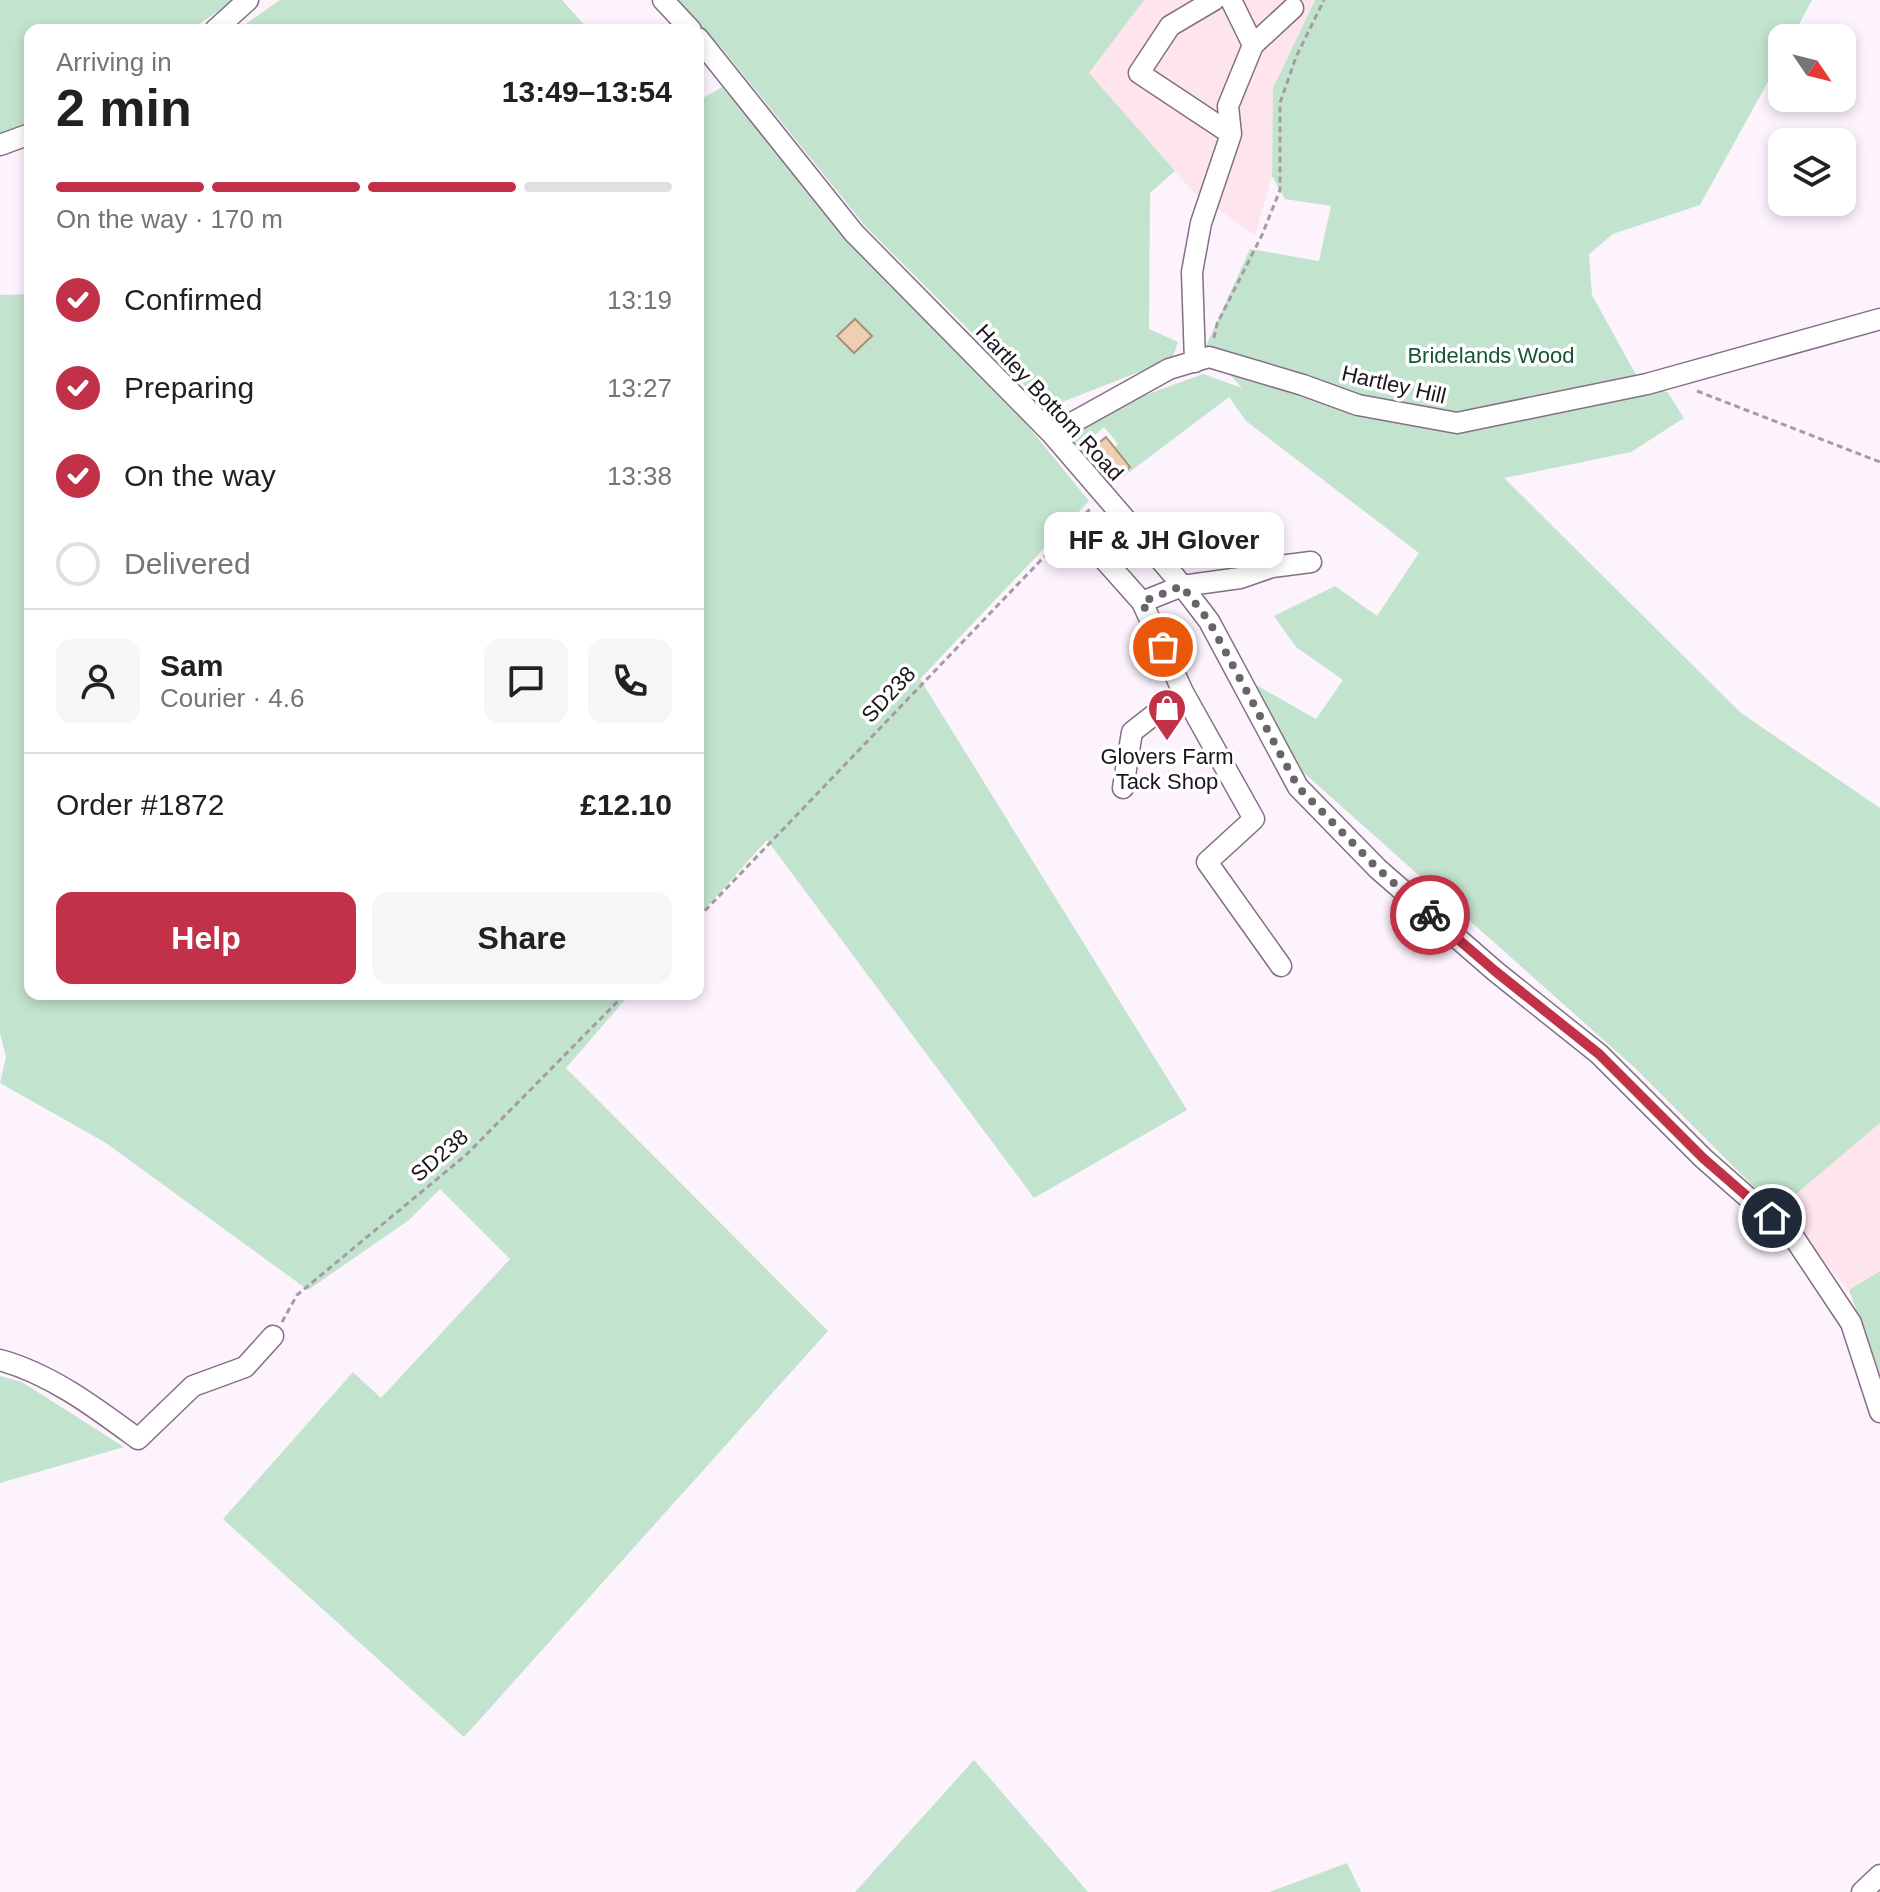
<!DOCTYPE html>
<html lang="en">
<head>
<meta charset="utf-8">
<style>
	:root { --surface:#fff; --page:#f6f6f6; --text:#202124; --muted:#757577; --line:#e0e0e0; --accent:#c13147 }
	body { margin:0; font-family:Arial,sans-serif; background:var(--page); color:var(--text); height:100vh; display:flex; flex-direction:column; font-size:30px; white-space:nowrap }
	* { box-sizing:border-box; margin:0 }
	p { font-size:26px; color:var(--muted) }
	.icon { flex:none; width:44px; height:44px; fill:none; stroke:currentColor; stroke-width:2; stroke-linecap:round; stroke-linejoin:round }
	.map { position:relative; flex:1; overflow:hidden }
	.details { position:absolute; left:24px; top:24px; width:680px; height:976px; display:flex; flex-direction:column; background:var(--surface); border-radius:16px; box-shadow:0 4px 12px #0003 }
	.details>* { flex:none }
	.needle { width:52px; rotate:125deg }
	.fabs { position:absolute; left:1768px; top:24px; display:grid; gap:16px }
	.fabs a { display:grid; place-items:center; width:88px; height:88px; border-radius:16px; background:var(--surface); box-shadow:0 4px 12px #0003; font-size:40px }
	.pin { position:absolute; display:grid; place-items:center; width:68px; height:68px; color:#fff; margin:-34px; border:4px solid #fff; border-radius:50%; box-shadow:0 2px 8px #0007 }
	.courier { position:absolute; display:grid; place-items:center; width:80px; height:80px; margin:-40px; border:6px solid #c13147; border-radius:50%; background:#fff; color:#222; box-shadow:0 2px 10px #0007 }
	.bubble { position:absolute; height:56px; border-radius:16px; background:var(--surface); box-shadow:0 4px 12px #0003; font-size:26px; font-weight:800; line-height:56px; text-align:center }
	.summary em { font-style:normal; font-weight:800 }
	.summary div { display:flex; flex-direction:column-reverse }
	.summary { display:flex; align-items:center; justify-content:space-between; height:136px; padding:0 32px }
	h1 { font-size:52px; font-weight:800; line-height:60px }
	.bar { display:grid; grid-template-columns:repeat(4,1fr); gap:12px 8px; align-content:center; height:96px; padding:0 32px }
	.bar i { height:10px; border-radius:6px; background:var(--line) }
	.bar .current { background:var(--accent) }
	.bar p { grid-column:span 4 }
	.line { display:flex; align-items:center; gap:20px; padding:0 32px; border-top:2px solid var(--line) }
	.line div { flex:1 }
	.round { display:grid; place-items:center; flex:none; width:84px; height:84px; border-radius:16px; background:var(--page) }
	ol { padding:0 32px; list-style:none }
	li { display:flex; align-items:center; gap:24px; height:88px }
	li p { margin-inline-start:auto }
	li .icon { padding:8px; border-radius:50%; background:var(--accent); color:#fff; stroke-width:4 }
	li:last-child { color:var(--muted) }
	li i { width:44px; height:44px; border:4px solid var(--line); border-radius:50% }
	.action { display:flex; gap:16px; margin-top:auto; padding:16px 32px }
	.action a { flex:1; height:92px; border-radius:16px; background:var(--accent); color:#fff; font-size:32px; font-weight:800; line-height:92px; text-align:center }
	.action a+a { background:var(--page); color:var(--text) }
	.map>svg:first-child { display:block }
	.industrial { fill:#fee4ec }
	.green { fill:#c2e3ce; fill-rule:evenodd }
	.building { fill:#eecfb2; stroke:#a79079; stroke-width:2 }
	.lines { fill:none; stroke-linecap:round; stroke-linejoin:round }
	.minor-casing { stroke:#846f86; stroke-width:23 }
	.path { stroke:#a49ba5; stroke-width:3; stroke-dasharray:6 4; stroke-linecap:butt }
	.minor { stroke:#fff; stroke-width:20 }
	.done { stroke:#6b636c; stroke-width:8; stroke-dasharray:0 14.4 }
	.route { stroke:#c13147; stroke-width:10 }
	.labels { text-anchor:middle; stroke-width:7; stroke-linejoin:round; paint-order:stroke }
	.park-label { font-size:22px; fill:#155436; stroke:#fff }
	.street-label { font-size:22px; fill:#1d151e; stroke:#fff }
	.poi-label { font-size:22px; fill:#1d151e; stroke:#fff }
</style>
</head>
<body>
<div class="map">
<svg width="1880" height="1892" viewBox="0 0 1880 1892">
	<rect width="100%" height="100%" fill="#fcf3fd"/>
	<!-- industrial -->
	<path class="industrial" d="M 1144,0 L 1315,0 L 1273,88 L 1272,176 L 1255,235 L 1192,191 L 1089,73 Z
		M 1880,1123 L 1880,1271 L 1849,1290 L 1777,1210 Z"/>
	<!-- green -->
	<path class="green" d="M 0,0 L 234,0 L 191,30 L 30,30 L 30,121 L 0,135 Z
		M 280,0 L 562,0 L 589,30 L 237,30 Z
		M 676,0 L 1144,0 L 1089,73 L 1175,171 L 1150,193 L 1149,329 L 1178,342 L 1172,359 L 1047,408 L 867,228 L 724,51 Z
		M 1315,0 L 1812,0 L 1792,38 L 1782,38 L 1782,56 L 1700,205 L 1613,234 L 1589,254 L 1592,295 L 1636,375 L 1668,393 L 1684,418 L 1631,452 L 1504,478 L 1741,713 L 1880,808 L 1880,1123 L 1777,1210 L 1635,1068 L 1304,773 L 1251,682 L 1316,719 L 1343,680 L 1296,647 L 1274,616 L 1335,586 L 1377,616 L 1419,553 L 1246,421 L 1229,397 L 1111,486 L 1073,443 L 1074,428 L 1135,399 L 1203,374 L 1242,388 L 1205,348 L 1250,249 L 1319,261 L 1331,206 L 1285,199 L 1272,176 L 1273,88 ZM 1104,427 L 1118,444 L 1114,448 L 1130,466 L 1117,477 L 1093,449 L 1099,443 L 1094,436 Z
		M 722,87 L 833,219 L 972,357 L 1089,501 L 920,679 L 1187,1110 L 1034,1198 L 767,840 L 698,917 L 698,101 ZM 855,319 L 871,335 L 854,353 L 838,336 Z
		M 30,294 L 30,994 L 630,994 L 566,1068 L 828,1331 L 464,1737 L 223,1519 L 353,1372 L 381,1398 L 510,1259 L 440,1189 L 409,1220 L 308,1290 L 106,1143 L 0,1083 L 6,1057 L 0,1033 L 0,295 Z
		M 1880,1271 L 1880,1374 L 1849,1290 Z
		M 0,1376 L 22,1382 L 124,1447 L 0,1483 Z
		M 974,1760 L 1088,1892 L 855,1892 Z
		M 1347,1863 L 1361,1892 L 1269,1892 Z"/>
	<!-- building -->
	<path class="building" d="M 855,319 L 872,336 L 854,353 L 837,336 Z
		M 1106,437 L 1130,467 L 1117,477 L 1093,448 Z"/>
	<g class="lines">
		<!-- minor casing -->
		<g class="minor-casing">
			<path id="minor" d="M 663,0 L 691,30
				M 1214,0 L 1170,26 L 1139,73 L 1231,134
				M 1231,0 L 1253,45
				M 215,30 L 248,0
				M 698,38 L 854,233 L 1052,434 L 1176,578 L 1209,621 L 1298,787 L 1378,869 L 1495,971 L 1599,1054 L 1703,1158 L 1795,1239 L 1851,1323 L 1880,1412
				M 0,145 L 30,134
				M 1195,362 L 1192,272 L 1201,223 L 1231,134 L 1228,106 L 1253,45 L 1293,8
				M 1052,434 L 1169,369 L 1209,357 L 1303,385 L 1358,405 L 1457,423 L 1647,384 L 1880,319
				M 1102,557 L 1142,602 L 1183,692 L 1254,819 L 1207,862 L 1281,966
				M 1142,602 L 1182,586 L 1240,578 L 1272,567 L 1311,562
				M 1123,788 L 1132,732 L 1183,692
				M 0,1360 C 51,1374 96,1408 138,1439 L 193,1386 L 245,1367 L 273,1336
				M 1862,1892 L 1880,1875"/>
		</g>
		<!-- path -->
		<path class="path" d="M 1214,338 L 1217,324 L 1262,235 L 1280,190 L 1280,103 L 1296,57 L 1324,0
			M 1697,391 L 1880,462
			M 698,918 L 1090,509
			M 282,1322 L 297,1295 L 466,1155 L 625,994"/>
		<!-- minor -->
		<use href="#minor" class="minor"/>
	</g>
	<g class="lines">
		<!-- done -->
		<path class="done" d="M 1163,647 L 1142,602 L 1182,586 L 1209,621 L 1298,787 L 1378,869 L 1430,915"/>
		<!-- route -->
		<path class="route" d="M 1430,915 L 1495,971 L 1599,1054 L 1703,1158 L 1772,1218"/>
	</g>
	<!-- icons -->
	<defs>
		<g id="shop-pin" transform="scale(2)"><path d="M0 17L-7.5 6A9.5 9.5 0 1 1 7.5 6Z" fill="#c13147" stroke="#fff"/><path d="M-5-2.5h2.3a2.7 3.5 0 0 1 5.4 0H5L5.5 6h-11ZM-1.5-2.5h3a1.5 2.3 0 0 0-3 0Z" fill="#fff"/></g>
	</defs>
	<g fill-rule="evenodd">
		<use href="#shop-pin" x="1167" y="708"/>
	</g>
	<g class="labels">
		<!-- park labels -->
		<g class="park-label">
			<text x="1491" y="363">Bridelands Wood</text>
		</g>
		<!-- street labels -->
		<g class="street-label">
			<text transform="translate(1394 384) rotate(13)" y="8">Hartley Hill</text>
			<text transform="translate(1050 402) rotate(47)" y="8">Hartley Bottom Road</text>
			<text transform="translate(888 694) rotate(-47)" y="8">SD238</text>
			<text transform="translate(439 1155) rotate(-41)" y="8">SD238</text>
		</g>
		<!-- poi labels -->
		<g class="poi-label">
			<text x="1167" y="764">Glovers Farm<tspan x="1167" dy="25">Tack Shop</tspan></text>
		</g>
	</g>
</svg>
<div class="fabs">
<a><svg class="needle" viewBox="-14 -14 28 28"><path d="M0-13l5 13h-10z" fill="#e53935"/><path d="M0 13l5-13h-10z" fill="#757577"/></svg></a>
<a><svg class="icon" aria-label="layers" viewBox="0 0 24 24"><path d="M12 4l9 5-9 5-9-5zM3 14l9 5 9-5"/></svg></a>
</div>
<div class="pin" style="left:1163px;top:647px;background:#ea580c"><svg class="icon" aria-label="bag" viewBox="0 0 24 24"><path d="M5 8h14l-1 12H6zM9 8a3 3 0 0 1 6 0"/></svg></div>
<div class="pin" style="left:1772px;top:1218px;background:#1f2937"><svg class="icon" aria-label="home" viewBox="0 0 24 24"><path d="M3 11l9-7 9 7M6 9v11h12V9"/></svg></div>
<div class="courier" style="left:1430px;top:915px"><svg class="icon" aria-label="bike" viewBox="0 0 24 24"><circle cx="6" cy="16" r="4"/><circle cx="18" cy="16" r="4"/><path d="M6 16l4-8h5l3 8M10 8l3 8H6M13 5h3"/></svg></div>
<div class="bubble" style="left:1044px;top:512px;width:240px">HF &amp; JH Glover</div>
<section class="details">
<div class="summary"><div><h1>2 min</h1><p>Arriving in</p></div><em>13:49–13:54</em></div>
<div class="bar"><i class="current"></i><i class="current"></i><i class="current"></i><i></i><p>On the way · 170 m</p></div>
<ol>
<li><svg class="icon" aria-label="check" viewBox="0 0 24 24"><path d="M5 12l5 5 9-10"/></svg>Confirmed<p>13:19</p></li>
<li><svg class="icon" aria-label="check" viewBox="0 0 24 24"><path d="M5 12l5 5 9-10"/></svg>Preparing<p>13:27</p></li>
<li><svg class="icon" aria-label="check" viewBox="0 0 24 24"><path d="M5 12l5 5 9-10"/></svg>On the way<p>13:38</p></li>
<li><i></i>Delivered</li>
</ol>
<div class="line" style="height:144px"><a class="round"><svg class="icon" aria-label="person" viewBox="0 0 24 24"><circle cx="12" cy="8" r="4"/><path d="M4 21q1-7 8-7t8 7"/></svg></a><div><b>Sam</b><p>Courier · 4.6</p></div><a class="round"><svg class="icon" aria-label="chat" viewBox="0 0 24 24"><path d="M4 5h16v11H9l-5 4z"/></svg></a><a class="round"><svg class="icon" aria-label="phone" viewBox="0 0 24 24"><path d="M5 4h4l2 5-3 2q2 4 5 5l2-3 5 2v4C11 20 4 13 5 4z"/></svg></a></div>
<div class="line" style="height:104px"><div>Order #1872</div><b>£12.10</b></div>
<div class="action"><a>Help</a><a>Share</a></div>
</section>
</div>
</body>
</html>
